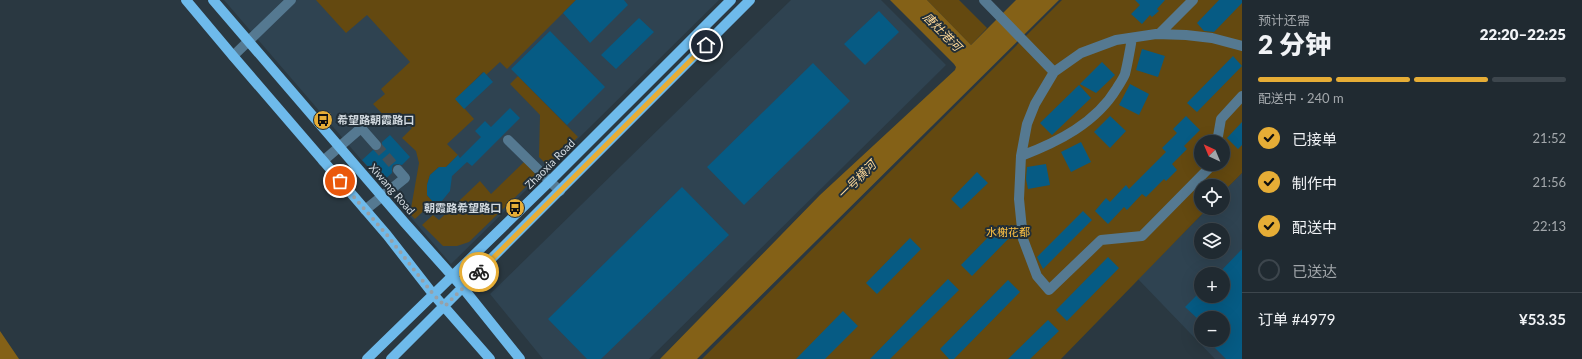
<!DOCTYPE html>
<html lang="zh">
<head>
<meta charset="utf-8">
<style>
	:root { --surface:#202a31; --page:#283239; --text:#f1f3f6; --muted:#a2a7ab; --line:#3d464d; --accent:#e6ad36 }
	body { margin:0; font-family:Lato,"Noto Sans SC",sans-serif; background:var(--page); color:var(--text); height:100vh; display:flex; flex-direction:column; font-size:15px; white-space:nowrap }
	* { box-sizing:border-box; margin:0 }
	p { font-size:13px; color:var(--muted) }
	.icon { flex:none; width:22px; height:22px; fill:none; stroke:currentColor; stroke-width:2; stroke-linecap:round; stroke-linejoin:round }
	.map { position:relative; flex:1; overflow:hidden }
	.side { display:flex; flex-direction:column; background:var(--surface); width:340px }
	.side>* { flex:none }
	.needle { width:26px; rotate:316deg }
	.fabs { position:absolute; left:1194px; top:135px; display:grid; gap:8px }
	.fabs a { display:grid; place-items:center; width:36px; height:36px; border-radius:50%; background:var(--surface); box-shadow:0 4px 16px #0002,0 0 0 1px var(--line); font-size:20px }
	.pin { position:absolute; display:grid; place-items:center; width:34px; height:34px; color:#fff; margin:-17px; border:2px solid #fff; border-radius:50%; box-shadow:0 1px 4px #0007 }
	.courier { position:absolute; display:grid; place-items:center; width:40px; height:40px; margin:-20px; border:3px solid #e6ad36; border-radius:50%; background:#fff; color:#222; box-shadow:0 1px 5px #0007 }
	.head em { font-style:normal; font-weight:800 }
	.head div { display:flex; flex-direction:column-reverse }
	.head { display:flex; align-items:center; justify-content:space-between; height:68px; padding:0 16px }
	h1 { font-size:26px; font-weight:800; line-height:30px }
	.bar { display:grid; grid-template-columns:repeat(4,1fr); gap:6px 4px; align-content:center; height:48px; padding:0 16px }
	.bar i { height:5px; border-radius:3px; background:var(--line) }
	.bar .on { background:var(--accent) }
	.bar p { grid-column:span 4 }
	.line { display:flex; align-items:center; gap:10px; padding:0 16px; border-top:1px solid var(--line) }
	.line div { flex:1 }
	ol { padding:0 16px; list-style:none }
	li { display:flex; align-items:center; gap:12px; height:44px }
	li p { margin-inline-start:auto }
	li .icon { padding:4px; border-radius:50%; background:var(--accent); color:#111; stroke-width:4 }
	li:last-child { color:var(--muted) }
	li i { width:22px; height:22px; border:2px solid var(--line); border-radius:50% }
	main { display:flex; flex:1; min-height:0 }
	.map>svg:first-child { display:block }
	.built { fill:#2f4351; fill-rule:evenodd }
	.green { fill:#644910; fill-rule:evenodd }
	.water { fill:#846117 }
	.building { fill:#065b84 }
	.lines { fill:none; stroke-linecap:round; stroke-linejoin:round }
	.minor-tunnel { stroke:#435059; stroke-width:10; stroke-dasharray:10 5; stroke-linecap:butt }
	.minor { stroke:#557991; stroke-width:10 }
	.major { stroke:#6ebaeb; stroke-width:10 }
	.done { stroke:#97a1a8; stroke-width:4; stroke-dasharray:0 7.2 }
	.route { stroke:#e6ad36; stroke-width:5 }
	.labels { text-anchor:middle; stroke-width:4; stroke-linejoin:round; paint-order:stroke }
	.poi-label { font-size:11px; font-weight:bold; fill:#d1d9df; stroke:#212e37; text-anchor:start }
	.street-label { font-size:11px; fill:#d1d9df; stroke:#212e37 }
	.park-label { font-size:11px; fill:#fdc043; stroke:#212e37 }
	.water-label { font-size:12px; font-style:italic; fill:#fed999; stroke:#212e37 }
</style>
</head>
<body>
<main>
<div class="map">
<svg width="1242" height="359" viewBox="0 0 1242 359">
	<rect width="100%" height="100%" fill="#2a3841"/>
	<!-- built -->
	<path class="built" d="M 224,0 L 719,0 L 451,264 Z
		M 791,0 L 881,0 L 946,65 L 649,359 L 543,359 L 490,294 Z
		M 1242,173 L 1242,359 L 1215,359 L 1138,279 L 1208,208 L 1223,208 L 1223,192 ZM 1201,230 L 1223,230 L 1223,252 L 1201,252 ZM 1201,274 L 1223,274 L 1223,296 L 1201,296 ZM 1201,318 L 1223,318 L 1223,340 L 1201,340 Z"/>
	<!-- green -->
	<path class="green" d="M 316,0 L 576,0 L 507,69 L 500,62 L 486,75 L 483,72 L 456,99 L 474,119 L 447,144 L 458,155 L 446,167 L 439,167 L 430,175 L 427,185 L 427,195 L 433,202 L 415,219 L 410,214 L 419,163 L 416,151 L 402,138 L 412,128 L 399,114 L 390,122 L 373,104 L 385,94 L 381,89 L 410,62 L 367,15 L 346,33 Z
		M 927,0 L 959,0 L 987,28 L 971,45 Z
		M 1062,0 L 1242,0 L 1242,173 L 1223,192 L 1223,186 L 1201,186 L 1201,208 L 1208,208 L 1061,359 L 702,359 ZM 1201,142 L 1223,142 L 1223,164 L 1201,164 Z
		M 518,76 L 578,137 L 548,166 L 539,157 L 540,115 L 510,84 Z
		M 524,162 L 537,176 L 469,242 L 457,246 L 443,246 L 422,225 L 433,215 L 439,220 L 480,181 L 491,194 Z"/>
	<!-- water -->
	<path class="water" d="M 890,0 L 927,0 L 971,45 L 1016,0 L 1059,0 L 697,359 L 660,359 L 820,195 L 955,70 L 956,67 L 954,64 Z
		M 0,331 L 19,359 L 0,359 Z"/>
	<!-- building -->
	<path class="building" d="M 576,0 L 624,0 L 628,5 L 590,43 L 563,13 Z
		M 1135,0 L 1165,0 L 1157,9 L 1159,11 L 1152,17 L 1150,15 L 1142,24 L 1131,14 L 1140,5 Z
		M 1219,0 L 1242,0 L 1242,3 L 1214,32 L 1204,31 L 1197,23 Z
		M 879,11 L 899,32 L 865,65 L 844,44 Z
		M 639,18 L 654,32 L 616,69 L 601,55 Z
		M 550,31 L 605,87 L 567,125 L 511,69 Z
		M 1142,49 L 1165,56 L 1158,77 L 1136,70 Z
		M 1233,56 L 1242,66 L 1197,112 L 1187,103 Z
		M 1102,62 L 1115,75 L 1096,93 L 1080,84 Z
		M 813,63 L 850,101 L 744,205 L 707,167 Z
		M 484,72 L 493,82 L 464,109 L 455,99 Z
		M 1130,84 L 1149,94 L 1139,115 L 1119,105 Z
		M 1079,85 L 1091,98 L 1052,135 L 1040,123 Z
		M 510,108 L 520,118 L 472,166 L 467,162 L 452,176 L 450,191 L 441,202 L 433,202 L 427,195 L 427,185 L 430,175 L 439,167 L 446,167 L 458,155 L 460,158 L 481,137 L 475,131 L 485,121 L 491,127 Z
		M 1110,116 L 1126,131 L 1110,148 L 1094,132 Z
		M 1186,116 L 1200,130 L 1184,146 L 1187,149 L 1172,164 L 1177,170 L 1166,181 L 1164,179 L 1146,197 L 1142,194 L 1127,210 L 1124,207 L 1108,224 L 1095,211 L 1106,198 L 1110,202 L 1126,185 L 1129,189 L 1166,152 L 1162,148 L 1177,133 L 1173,129 Z
		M 1242,122 L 1242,145 L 1238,149 L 1227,138 Z
		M 390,135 L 410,157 L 402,165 L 397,164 L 393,165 L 392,168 L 392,173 L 382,182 L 362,160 L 373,150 L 377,151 L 381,150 L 382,147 L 382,142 Z
		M 1081,142 L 1091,162 L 1071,172 L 1061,152 Z
		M 1046,164 L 1050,185 L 1028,189 L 1026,179 L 1027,167 Z
		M 977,172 L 988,183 L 961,209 L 951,199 Z
		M 682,187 L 729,235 L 601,359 L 587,359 L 548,319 Z
		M 1083,211 L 1092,220 L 1043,269 L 1037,257 Z
		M 1000,225 L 1011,236 L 972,276 L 961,265 Z
		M 910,238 L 921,249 L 877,294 L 866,283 Z
		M 1242,249 L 1242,359 L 1226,359 L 1207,340 L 1223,340 L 1223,318 L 1197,318 L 1185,307 L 1201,291 L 1201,296 L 1223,296 L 1223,274 L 1218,274 Z
		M 1108,257 L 1119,268 L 1067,321 L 1056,310 Z
		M 948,279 L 959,290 L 890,359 L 870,359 Z
		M 1008,280 L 1020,292 L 954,359 L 949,359 L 940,349 Z
		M 843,311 L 858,326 L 825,359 L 796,359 Z
		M 1048,320 L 1059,331 L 1030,359 L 1008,359 Z"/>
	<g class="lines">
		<!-- minor-tunnel -->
		<path class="minor-tunnel" d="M 376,145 L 398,170"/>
		<!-- minor -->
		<path class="minor" d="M 984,0 L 1054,72
			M 1159,34 L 1193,0
			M 233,56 L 291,0
			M 508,140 L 560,191
			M 1217,142 L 1221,119 L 1242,96
			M 1021,156 C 1058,142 1096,123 1117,88 C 1120,83 1123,79 1125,74 C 1128,62 1130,50 1132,38
			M 323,161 L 361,128 L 376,145
			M 1213,164 L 1142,236 L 1101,240 L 1049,290 L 1037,276 L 1023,239 L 1019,199 L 1021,156 L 1027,124 L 1035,104 L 1054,72 L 1081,53 L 1116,40 L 1156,34 L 1186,35 L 1212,38 L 1242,46
			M 365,210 L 405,178 L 398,170"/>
		<!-- major -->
		<path class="major" d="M 186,0 L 233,56 L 387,235 L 433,294 L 490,359
			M 213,0 L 404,222 L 463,288 L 520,359
			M 367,359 L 550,181 L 731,0
			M 391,359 L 750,0"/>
	</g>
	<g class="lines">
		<!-- done -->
		<path class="done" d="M 340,181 L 387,235 L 433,294 L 445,306 L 479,272"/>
		<!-- route -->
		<path class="route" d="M 479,272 L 706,45"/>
	</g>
	<!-- icons -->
	<defs>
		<g id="bus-disc" transform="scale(1)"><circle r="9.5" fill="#e6ad36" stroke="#212e37"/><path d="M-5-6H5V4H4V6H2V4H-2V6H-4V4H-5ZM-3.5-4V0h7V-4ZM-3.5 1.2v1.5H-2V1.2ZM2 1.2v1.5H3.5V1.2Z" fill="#111"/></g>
	</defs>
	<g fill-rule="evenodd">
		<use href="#bus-disc" x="323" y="120"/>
		<use href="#bus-disc" x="515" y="208"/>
	</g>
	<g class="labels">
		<!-- poi labels -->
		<g class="poi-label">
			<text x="337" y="124">希望路朝霞路口</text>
			<text x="501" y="212" text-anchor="end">朝霞路希望路口</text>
		</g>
		<!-- street labels -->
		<g class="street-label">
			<text transform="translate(550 164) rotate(-45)" y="4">Zhaoxia Road</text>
			<text transform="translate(392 189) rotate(49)" y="4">Xiwang Road</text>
		</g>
		<!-- park labels -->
		<g class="park-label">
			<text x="1008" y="236">水榭花都</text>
		</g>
		<!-- water labels -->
		<g class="water-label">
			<text transform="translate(942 32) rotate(45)" y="4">唐灶港河</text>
			<text transform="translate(857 180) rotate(-45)" y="4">一号横河</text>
		</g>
	</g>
</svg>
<div class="fabs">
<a><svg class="needle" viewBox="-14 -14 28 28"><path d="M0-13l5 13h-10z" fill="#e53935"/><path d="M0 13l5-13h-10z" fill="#a2a7ab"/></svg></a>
<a><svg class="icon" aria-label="locate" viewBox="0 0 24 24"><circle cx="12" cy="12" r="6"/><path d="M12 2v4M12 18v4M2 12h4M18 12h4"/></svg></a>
<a><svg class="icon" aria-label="layers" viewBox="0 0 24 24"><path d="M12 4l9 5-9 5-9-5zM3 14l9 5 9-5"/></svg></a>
<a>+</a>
<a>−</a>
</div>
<div class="pin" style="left:340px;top:181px;background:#ea580c"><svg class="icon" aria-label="bag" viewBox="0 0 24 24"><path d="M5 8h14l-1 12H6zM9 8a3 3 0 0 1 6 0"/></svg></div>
<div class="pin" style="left:706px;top:45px;background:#1f2937"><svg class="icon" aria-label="home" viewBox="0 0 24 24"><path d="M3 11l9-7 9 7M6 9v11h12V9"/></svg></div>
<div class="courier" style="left:479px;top:272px"><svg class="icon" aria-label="bike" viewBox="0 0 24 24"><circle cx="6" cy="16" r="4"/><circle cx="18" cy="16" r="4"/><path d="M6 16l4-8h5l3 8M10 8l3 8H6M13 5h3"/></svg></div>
</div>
<section class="side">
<div class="head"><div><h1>2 分钟</h1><p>预计还需</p></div><em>22:20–22:25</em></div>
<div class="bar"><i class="on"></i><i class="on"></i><i class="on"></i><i></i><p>配送中 · 240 m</p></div>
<ol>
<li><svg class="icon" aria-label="check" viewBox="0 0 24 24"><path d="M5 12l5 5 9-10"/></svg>已接单<p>21:52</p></li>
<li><svg class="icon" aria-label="check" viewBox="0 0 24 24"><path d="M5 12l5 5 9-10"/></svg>制作中<p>21:56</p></li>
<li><svg class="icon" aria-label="check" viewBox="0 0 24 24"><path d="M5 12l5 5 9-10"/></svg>配送中<p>22:13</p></li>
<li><i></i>已送达</li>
</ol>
<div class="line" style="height:52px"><div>订单 #4979</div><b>¥53.35</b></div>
</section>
</main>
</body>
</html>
